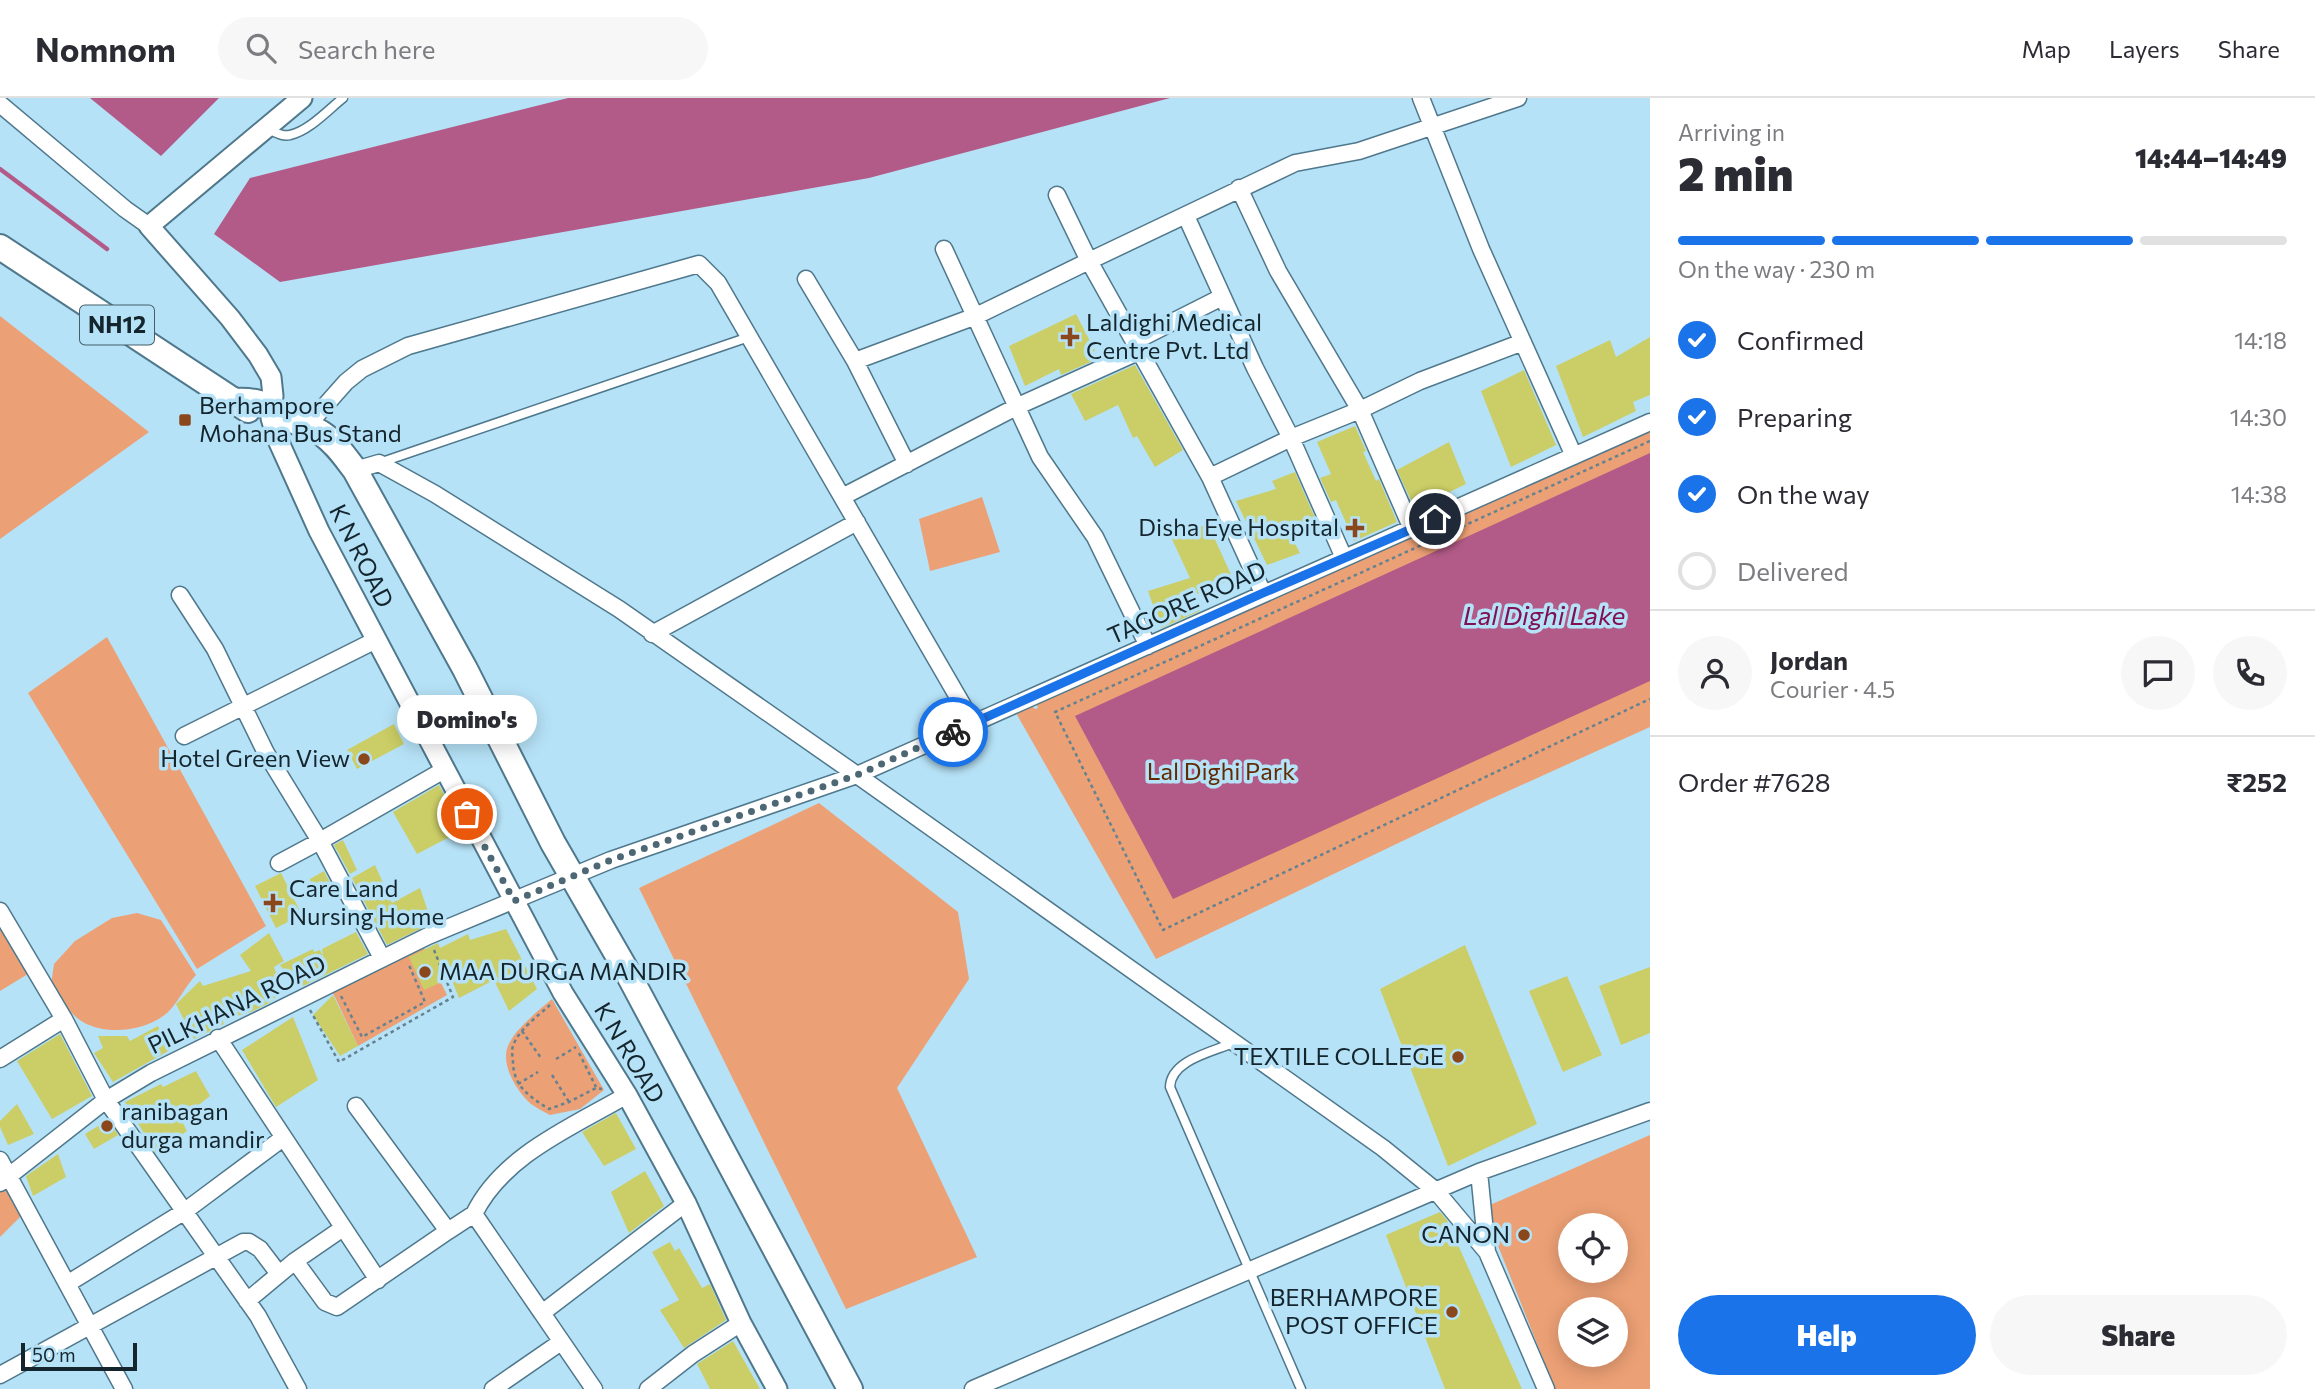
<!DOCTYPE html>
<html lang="en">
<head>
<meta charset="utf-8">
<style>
	:root { --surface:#fff; --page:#f7f7f7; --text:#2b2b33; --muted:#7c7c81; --line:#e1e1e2; --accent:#1a73e8 }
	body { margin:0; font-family:Commissioner,sans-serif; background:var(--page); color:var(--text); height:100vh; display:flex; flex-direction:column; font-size:26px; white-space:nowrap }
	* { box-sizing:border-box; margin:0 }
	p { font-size:23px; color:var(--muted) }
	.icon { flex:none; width:38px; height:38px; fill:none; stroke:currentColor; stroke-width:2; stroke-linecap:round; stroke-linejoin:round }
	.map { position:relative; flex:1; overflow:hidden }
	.drawer { display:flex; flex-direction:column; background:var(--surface); width:665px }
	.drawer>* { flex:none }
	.fabs { position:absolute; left:1558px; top:1115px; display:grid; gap:14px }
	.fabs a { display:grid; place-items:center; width:70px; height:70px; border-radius:50%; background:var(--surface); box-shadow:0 4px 18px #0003; font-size:35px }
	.scale { position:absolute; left:21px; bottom:18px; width:116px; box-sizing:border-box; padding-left:7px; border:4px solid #14252d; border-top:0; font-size:19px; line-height:24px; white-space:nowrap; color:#14252d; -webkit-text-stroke:5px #b6e2f7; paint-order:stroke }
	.pin { position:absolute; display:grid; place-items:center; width:60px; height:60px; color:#fff; margin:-30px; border:4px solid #fff; border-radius:50%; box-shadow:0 2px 7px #0007 }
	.courier { position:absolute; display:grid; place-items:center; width:70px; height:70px; margin:-35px; border:5px solid #1a73e8; border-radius:50%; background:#fff; color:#222; box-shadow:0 2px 9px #0007 }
	.bubble { position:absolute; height:49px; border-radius:24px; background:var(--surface); box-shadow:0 4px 18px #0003; font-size:23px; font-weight:800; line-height:49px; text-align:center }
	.overview em { font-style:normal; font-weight:800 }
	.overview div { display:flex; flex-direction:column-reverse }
	.overview { display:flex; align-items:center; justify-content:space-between; height:119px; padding:0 28px }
	h1 { font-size:46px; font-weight:800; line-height:52px }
	.bar { display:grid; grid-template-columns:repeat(4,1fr); gap:10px 7px; align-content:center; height:84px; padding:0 28px }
	.bar i { height:9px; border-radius:5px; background:var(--line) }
	.bar .on { background:var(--accent) }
	.bar p { grid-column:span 4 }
	.line { display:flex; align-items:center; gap:18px; padding:0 28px; border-top:2px solid var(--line) }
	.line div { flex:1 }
	.round { display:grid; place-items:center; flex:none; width:74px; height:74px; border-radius:37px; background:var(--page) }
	ol { padding:0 28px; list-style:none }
	li { display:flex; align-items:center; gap:21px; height:77px }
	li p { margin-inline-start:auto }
	li .icon { padding:7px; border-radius:50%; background:var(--accent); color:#fff; stroke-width:4 }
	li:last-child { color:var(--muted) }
	li i { width:38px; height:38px; border:4px solid var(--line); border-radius:50% }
	.action { display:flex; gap:14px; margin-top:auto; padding:14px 28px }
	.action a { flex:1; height:80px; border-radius:42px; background:var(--accent); color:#fff; font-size:28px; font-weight:800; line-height:80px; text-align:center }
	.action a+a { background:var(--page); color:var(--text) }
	header { display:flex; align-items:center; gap:42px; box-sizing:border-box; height:98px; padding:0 35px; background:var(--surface); border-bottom:2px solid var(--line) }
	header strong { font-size:33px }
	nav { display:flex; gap:38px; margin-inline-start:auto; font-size:24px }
	.search { width:490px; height:63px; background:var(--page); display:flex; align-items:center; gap:18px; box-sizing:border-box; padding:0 24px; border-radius:38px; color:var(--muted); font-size:26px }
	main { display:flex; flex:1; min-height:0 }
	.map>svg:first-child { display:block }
	.green { fill:#eca075; fill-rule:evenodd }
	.water { fill:#b35b88 }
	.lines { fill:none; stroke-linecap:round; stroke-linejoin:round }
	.stream { stroke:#b35b88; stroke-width:4.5 }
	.building { fill:#cbcd66 }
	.service-casing { stroke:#4f788c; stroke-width:11 }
	.minor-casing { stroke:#4f788c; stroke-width:19 }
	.tertiary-casing { stroke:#4f788c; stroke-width:23 }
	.primary-casing { stroke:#4f788c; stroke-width:28 }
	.path { stroke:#648290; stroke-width:2.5; stroke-dasharray:3.5 3.5; stroke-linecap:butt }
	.service { stroke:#fff; stroke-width:8 }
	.minor { stroke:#fff; stroke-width:16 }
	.tertiary { stroke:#fff; stroke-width:19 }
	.primary { stroke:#fff; stroke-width:24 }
	.done { stroke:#4d6774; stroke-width:7; stroke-dasharray:0 12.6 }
	.route { stroke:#1a73e8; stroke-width:9 }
	.poi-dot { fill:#8b471c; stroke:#b6e2f7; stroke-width:2.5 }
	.labels { text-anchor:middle; stroke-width:7; stroke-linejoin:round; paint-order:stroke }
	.shield { fill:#b6e2f7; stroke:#455e6a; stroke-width:2 }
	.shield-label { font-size:23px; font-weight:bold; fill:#14252d }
	.poi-label { font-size:24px; fill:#14252d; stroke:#b6e2f7; text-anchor:start }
	.street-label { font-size:24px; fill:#14252d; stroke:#b6e2f7 }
	.park-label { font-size:24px; fill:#622a02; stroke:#b6e2f7 }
	.water-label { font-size:26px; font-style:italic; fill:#801054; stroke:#b6e2f7 }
</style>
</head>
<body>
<header>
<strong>Nomnom</strong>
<div class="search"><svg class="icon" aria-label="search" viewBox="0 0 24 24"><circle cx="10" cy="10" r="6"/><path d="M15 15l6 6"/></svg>Search here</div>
<nav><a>Map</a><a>Layers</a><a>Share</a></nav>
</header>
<main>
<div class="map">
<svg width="1650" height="1291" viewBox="0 0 1650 1291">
	<rect width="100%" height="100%" fill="#b6e2f7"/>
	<!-- green -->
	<path class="green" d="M 0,218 L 149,334 L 0,441 Z
		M 1650,331 L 1650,629 L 1484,704 L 1156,861 L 1016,615 L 1031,607 L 1035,611 L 1038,610 L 1036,605 Z
		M 982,399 L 1000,454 L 930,473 L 919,421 Z
		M 107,539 L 266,828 L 197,871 L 28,595 Z
		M 819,705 L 958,814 L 969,881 L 897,990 L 977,1159 L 846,1211 L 639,790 Z
		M 0,804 L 41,868 L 0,893 Z
		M 137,815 L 161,822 L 196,877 C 186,887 180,901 170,912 C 151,932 108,939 83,924 C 70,917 60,899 51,887 L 54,866 L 75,843 L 112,820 Z
		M 423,848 L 447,897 L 358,948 L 333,895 Z
		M 552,901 L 604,992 L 580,1011 L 550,1017 C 544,1014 537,1010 531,1006 C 518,995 500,967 508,948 C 514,932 539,912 552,901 Z
		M 1650,1037 L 1650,1291 L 1555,1291 L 1483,1110 ZM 1570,1127 L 1615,1127 L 1615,1172 L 1570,1172 ZM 1570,1211 L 1615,1211 L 1615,1256 L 1570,1256 Z
		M 8,1084 L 26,1113 L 0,1139 L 0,1093 Z"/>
	<!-- water -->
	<path class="water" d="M 90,0 L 219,0 L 161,58 Z
		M 568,0 L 1170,0 L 869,80 L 280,184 L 214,136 L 250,80 Z
		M 1650,355 L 1650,583 L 1173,801 L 1075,618 Z"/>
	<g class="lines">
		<!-- stream -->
		<path class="stream" d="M 0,71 L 107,151"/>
	</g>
	<!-- building -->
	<path class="building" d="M 1076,216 L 1095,253 L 1092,254 L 1095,262 L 1061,277 L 1059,271 L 1025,288 L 1009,248 Z
		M 1650,239 L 1650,297 L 1633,304 L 1636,313 L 1583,339 L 1556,268 L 1610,242 L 1616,259 Z
		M 1135,267 L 1183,352 L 1155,369 L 1137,338 L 1133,340 L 1118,307 L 1085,323 L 1071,296 Z
		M 1524,272 L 1556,347 L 1511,369 L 1481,293 Z
		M 1355,328 L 1366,353 L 1363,354 L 1376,383 L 1379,381 L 1397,424 L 1354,443 L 1336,402 L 1331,404 L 1320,380 L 1331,376 L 1317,344 Z
		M 1449,344 L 1466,386 L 1415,411 L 1397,372 Z
		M 1295,374 L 1318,427 L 1292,440 L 1300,455 L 1267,467 L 1236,403 L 1276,391 L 1272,383 Z
		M 1208,426 L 1233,481 L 1192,498 L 1200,513 L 1161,530 L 1148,493 L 1190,480 L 1171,439 Z
		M 394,626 L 404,646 L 357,671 L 347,652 Z
		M 439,687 L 463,732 L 417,756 L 393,714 Z
		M 343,742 L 357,772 L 350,776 L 334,747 Z
		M 375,767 L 392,805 L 420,790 L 432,825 L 387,847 L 352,780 Z
		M 324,773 L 331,787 L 313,797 L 310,781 Z
		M 281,775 L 302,817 L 276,830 L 255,788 Z
		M 506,831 L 537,891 L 509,913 L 494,882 L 459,900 L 451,880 L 424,892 L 409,859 L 438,845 L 440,850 L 468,836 L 470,842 Z
		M 356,834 L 368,856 L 303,888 L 300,880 L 293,886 L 280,867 L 313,851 L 314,854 L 320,852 L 323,859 L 322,851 Z
		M 269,835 L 284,863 L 274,869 L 283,893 L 269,905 L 251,914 L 222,922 L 224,926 L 194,941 L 176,906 L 200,883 L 203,888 L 251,873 L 240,857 Z
		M 1465,847 L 1537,1026 L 1448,1068 L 1380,891 Z
		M 1650,869 L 1650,935 L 1621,947 L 1599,888 Z
		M 1567,878 L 1602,957 L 1563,974 L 1529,893 Z
		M 333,897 L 358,948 L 340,958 L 313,917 Z
		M 293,919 L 318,982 L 276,1009 L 242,952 Z
		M 158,928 L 170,952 L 113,984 L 94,955 L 103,950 L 98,938 L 127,938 L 130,943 Z
		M 60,936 L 92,998 L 52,1021 L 17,963 Z
		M 196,973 L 210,998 L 181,1021 L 187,1033 L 156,1055 L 125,1004 L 161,986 L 163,989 Z
		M 17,1006 L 34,1036 L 8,1047 L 0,1029 L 0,1023 Z
		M 616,1015 L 636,1051 L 604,1068 L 582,1034 Z
		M 108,1022 L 118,1037 L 94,1051 L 85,1036 Z
		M 58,1056 L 66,1079 L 33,1098 L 26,1078 Z
		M 645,1073 L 664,1108 L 629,1135 L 611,1094 Z
		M 1440,1114 L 1447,1122 L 1522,1291 L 1445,1291 L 1386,1137 Z
		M 670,1144 L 675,1153 L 679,1150 L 702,1190 L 710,1186 L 726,1222 L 684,1250 L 660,1212 L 679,1202 L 652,1154 Z
		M 733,1243 L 760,1291 L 710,1291 L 697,1266 Z"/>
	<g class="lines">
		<!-- service casing -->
		<g class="service-casing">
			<path id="service" d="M 268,31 C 275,34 282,39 290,37 C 309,33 328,12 343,0
				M 382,364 L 749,239
				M 1233,945 C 1212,954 1171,962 1170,989 L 1301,1291"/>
		</g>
		<!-- minor casing -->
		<g class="minor-casing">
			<path id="minor" d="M 1421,0 L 1481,151 L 1574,358
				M 0,6 L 125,111 L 149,128
				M 1239,90 L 1278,173 L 1360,312 L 1420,283 L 1523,244
				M 1186,118 L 1255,270 L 1291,340 L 1344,460
				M 944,151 L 1040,359 L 1095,439 L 1148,548
				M 806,181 L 855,263 L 907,366
				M 1135,243 L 1222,199
				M 855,263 L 976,218 L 1089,163 L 1057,97
				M 307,328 L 346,284 L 362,271 L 408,248 L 699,166 L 718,185 L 973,625
				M 355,372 L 379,365 L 435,396 L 619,511 L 857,677 L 1383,1050 L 1436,1093 L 1487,1154 L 1546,1291
				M 1210,379 L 1291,340 L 1360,312 L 1412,431
				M 842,399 L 1018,308 L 1140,253
				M 1263,495 L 1210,379 L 1089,163 L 1295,65 L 1359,53 L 1518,0
				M 180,497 L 215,551 L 266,655 L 320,743 L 444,672
				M 652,536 L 857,424
				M 184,638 L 376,542
				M 279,765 L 320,743 L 382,860
				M 0,813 L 64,921 L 106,1002 L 258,1218 L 298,1291
				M 218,940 L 378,1182
				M 0,961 L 64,921
				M 0,1062 L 124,1291
				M 1479,1074 L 1487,1154
				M 0,1085 L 106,1002 L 151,975 L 428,838 L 611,762 L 857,677 L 1650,324
				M 474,1116 C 503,1057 572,1029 627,997
				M 448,1133 L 474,1116 L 542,1215 L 686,1105
				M 295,1163 L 325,1204 L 337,1209 L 448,1133 L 356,1008
				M 67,1186 L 185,1113 L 283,1040
				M 247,1203 L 295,1163 L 343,1130
				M 542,1215 L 594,1291
				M 0,1277 L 243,1144 L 249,1144 L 260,1151 L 279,1176
				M 493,1291 L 561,1244
				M 648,1291 L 693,1256 L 741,1225
				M 973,1291 L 1479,1074 L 1650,1013"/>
		</g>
		<!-- tertiary casing -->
		<g class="tertiary-casing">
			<path id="tertiary" d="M 302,0 L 149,128 L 230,220 L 258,257 L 271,279 L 273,298 L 271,320 L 277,340 L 319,433 L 563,895 L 627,997 L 686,1105 L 741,1225 L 777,1291"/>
		</g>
		<!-- primary casing -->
		<g class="primary-casing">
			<path id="primary" d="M 0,149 L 248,312
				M 234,303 C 261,301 269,309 291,321 C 300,327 312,329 321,335 C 335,344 345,359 355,372 L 465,571 L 553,745 L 625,870 L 850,1291"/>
		</g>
		<!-- path -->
		<path class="path" d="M 1650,343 L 1055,614 L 1163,832 L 1650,601
			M 341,898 L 362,939 L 425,904 L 408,865
			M 550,907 C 538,918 518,932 513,948 C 511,953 513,960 513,965 C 514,989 530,999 549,1011 L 569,1004 L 596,990 L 602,991
			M 310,912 L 339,964 L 453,899 L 434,852
			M 522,933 L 541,960
			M 579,955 L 596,989
			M 556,961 L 576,949
			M 552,977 L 569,1004
			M 518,986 L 538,974"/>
		<!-- service -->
		<use href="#service" class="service"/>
		<!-- minor -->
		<use href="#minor" class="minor"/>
		<!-- tertiary -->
		<use href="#tertiary" class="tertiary"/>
		<!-- primary -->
		<use href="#primary" class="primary"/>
	</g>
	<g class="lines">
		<!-- done -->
		<path class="done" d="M 467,716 L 514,803 L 611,762 L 857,677 L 953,634"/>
		<!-- route -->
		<path class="route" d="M 953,634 L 1263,495 L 1435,421"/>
	</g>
	<!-- markers -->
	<g class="poi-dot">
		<path d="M1066.5 228.5h7v7h7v7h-7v7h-7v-7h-7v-7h7z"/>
		<rect x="178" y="315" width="14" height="14" rx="3.5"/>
		<path d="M1351.5 419.5h7v7h7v7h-7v7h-7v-7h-7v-7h7z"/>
		<circle cx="364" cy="661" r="7"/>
		<path d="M269.5 794.5h7v7h7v7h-7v7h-7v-7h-7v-7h7z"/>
		<circle cx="425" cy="874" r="7"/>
		<circle cx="1458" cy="959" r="7"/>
		<circle cx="107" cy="1028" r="7"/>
		<circle cx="1524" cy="1137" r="7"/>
		<circle cx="1452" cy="1214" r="7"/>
	</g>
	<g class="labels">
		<!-- shield labels -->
		<rect class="shield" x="80" y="207.5" width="74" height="39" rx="5"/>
		<g class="shield-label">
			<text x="117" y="235">NH12</text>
		</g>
		<!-- poi labels -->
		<g class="poi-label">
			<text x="1086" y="233">Laldighi Medical<tspan x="1086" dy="28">Centre Pvt. Ltd</tspan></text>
			<text x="199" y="316">Berhampore<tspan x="199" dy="28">Mohana Bus Stand</tspan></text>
			<text x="1339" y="438" text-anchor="end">Disha Eye Hospital</text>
			<text x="350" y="669" text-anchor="end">Hotel Green View</text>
			<text x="289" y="799">Care Land<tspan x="289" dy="28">Nursing Home</tspan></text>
			<text x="439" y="882">MAA DURGA MANDIR</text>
			<text x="1444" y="967" text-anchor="end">TEXTILE COLLEGE</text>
			<text x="121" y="1022">ranibagan<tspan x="121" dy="28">durga mandir</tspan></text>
			<text x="1510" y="1145" text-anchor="end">CANON</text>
			<text x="1438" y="1208" text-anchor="end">BERHAMPORE<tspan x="1438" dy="28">POST OFFICE</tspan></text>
		</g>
		<!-- street labels -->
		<g class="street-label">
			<text transform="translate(361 458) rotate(63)" y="8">K N ROAD</text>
			<text transform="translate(1187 505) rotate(-24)" y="8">TAGORE ROAD</text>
			<text transform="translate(237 907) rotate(-26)" y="8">PILKHANA ROAD</text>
			<text transform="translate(629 955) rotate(59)" y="8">K N ROAD</text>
		</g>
		<!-- park labels -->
		<g class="park-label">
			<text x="1221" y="682">Lal Dighi Park</text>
		</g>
		<!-- water labels -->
		<g class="water-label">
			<text x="1544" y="527">Lal Dighi Lake</text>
		</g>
	</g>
</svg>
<div class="fabs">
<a><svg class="icon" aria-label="locate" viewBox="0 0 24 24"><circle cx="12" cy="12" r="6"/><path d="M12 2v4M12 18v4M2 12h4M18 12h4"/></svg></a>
<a><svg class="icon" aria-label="layers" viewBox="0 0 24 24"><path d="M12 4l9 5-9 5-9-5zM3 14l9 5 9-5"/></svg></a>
</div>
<div class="scale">50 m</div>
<div class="pin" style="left:467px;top:716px;background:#ea580c"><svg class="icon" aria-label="bag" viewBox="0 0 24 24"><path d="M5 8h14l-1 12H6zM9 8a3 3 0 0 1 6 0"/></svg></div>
<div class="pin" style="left:1435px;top:421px;background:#1f2937"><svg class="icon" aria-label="home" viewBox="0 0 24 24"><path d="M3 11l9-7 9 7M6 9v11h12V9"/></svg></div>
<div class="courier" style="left:953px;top:634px"><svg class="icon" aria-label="bike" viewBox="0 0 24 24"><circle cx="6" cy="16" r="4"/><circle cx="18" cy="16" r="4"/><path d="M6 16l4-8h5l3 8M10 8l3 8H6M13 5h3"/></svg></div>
<div class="bubble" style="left:397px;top:597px;width:140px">Domino's</div>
</div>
<section class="drawer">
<div class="overview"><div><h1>2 min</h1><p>Arriving in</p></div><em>14:44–14:49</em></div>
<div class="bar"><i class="on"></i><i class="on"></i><i class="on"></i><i></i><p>On the way · 230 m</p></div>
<ol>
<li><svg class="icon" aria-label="check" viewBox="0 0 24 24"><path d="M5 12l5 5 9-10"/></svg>Confirmed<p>14:18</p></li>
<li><svg class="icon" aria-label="check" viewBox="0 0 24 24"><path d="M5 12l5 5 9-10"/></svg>Preparing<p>14:30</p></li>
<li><svg class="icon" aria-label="check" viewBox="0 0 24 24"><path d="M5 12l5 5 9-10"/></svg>On the way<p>14:38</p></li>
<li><i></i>Delivered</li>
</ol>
<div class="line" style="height:126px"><a class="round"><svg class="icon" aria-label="person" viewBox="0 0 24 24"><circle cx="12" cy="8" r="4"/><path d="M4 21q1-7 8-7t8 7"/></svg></a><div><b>Jordan</b><p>Courier · 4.5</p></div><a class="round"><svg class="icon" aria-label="chat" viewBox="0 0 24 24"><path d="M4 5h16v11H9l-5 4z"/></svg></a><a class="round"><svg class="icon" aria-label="phone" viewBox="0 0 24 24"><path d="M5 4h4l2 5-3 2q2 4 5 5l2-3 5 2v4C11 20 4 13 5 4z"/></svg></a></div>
<div class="line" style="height:91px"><div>Order #7628</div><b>₹252</b></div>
<div class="action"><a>Help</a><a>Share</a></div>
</section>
</main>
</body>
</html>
